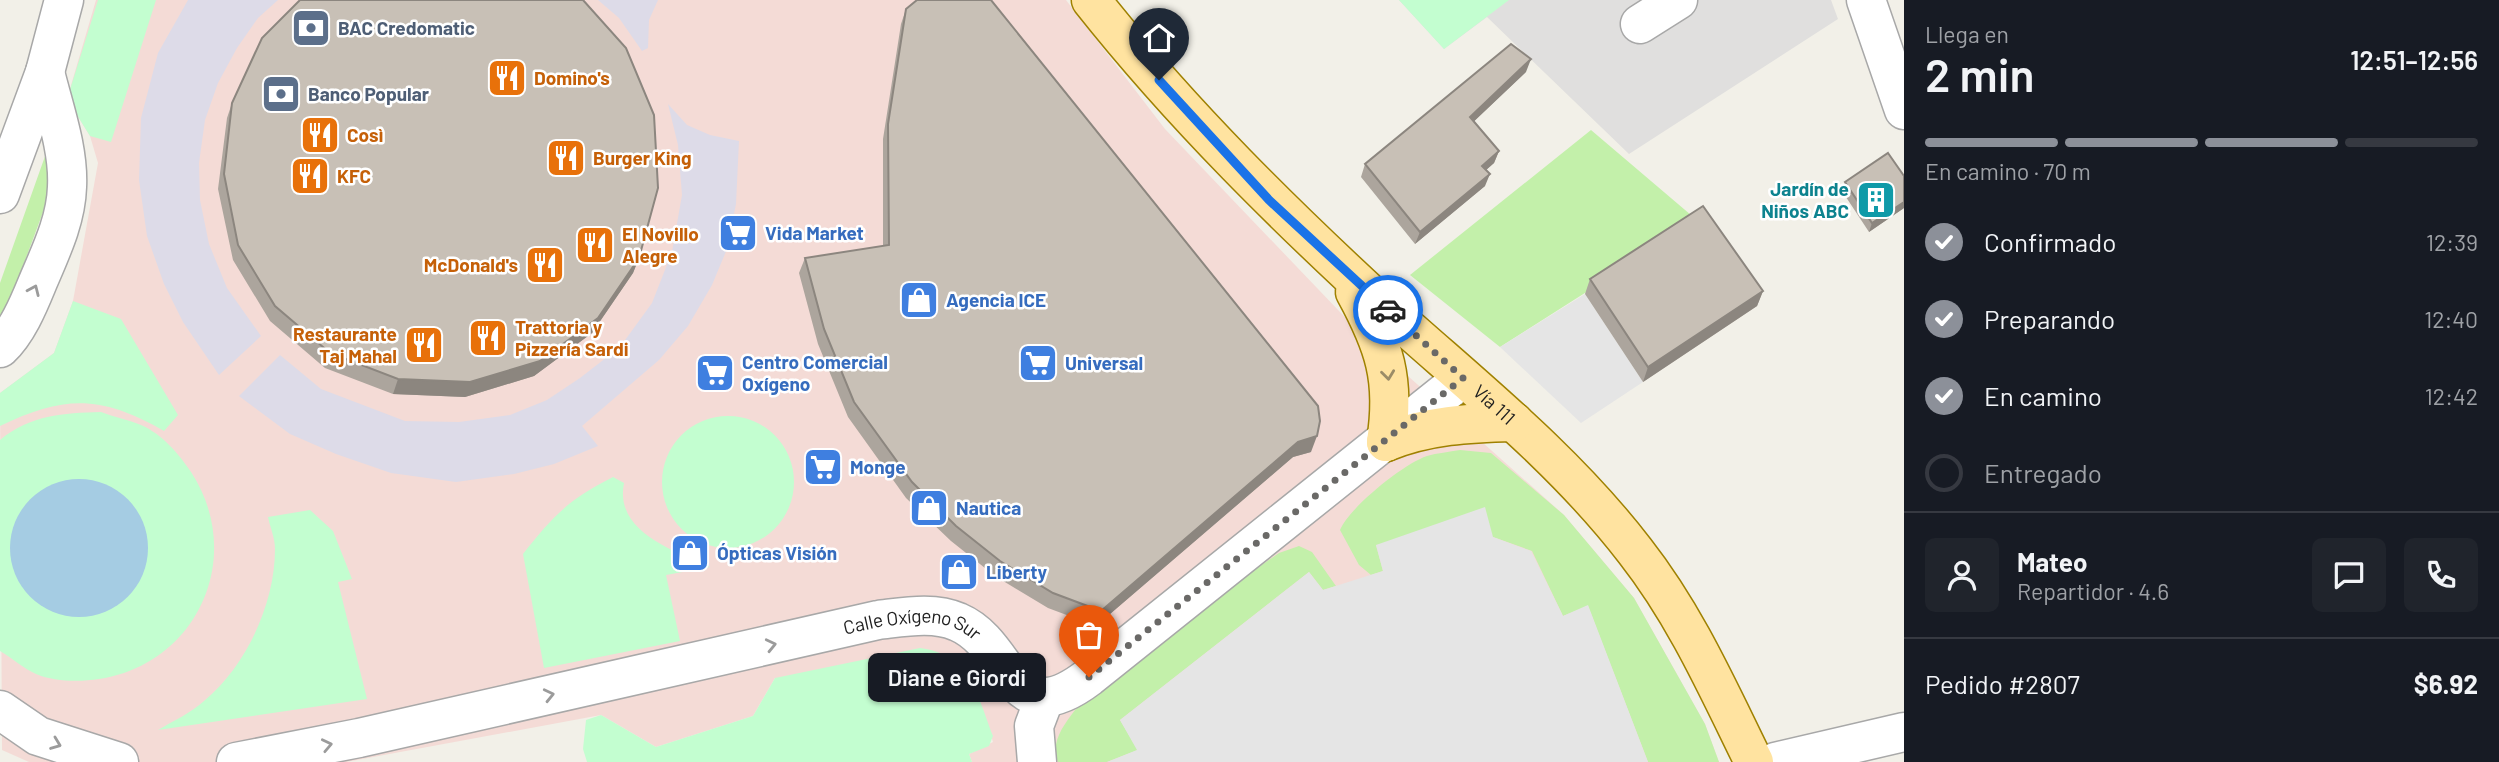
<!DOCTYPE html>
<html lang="es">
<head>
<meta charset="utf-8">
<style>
	:root { --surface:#171b24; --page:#20242c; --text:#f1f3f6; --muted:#9ea1a6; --line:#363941; --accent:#8c9099 }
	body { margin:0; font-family:Barlow,sans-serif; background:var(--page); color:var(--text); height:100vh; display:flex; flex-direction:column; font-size:26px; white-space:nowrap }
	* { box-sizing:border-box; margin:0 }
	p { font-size:23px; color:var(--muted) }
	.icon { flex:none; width:38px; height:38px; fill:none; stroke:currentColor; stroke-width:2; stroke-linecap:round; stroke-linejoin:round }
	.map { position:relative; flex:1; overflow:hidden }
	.panel { display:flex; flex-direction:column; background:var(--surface); width:595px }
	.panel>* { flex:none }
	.pin { position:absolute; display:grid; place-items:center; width:60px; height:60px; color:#fff; margin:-72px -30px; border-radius:50% 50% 50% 0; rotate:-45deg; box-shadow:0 0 7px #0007 }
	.pin .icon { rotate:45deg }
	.courier { position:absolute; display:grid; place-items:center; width:70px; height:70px; margin:-35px; border:5px solid #1a73e8; border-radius:50%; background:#fff; color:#222; box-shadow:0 2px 9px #0007 }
	.bubble { position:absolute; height:49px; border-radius:10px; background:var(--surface); box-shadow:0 2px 5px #0004; font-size:23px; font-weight:600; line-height:49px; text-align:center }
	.overview em { font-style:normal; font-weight:600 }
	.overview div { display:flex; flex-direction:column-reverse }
	.overview { display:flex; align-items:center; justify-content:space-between; height:119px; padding:0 21px }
	h1 { font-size:46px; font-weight:600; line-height:52px }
	.bar { display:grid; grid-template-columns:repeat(4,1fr); gap:10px 7px; align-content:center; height:84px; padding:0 21px }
	.bar i { height:9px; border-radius:5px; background:var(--line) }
	.bar .on { background:var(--accent) }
	.bar p { grid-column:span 4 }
	.line { display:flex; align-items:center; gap:18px; padding:0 21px; border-top:2px solid var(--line) }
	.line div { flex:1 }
	.round { display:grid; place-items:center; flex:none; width:74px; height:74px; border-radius:10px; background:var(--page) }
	ol { padding:0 21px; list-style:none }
	li { display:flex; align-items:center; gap:21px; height:77px }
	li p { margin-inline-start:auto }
	li .icon { padding:7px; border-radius:50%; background:var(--accent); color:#fff; stroke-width:4 }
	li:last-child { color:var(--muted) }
	li i { width:38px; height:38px; border:4px solid var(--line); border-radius:50% }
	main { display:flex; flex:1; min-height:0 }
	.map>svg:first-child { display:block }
	.residential { fill:#e0dfde }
	.commercial { fill:#f4dbd6 }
	.grass { fill:#c3f0aa }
	.park { fill:#c3fed0 }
	.parking { fill:#e5e5e5 }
	.plaza { fill:#dddbe8 }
	.water { fill:#a5cce3 }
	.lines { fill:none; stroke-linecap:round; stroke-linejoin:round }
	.minor-casing { stroke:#a8a8a8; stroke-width:41 }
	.major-casing { stroke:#9f8100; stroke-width:41 }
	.minor { stroke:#fff; stroke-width:38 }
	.major { stroke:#ffe3a0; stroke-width:38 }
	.wall { fill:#aca59d }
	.shaded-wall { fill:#8c867f }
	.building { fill:#c8c0b6; stroke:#8c867f; stroke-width:2 }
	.oneway { stroke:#9b9b9b }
	.oneway2 { stroke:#9b8c67 }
	.done { stroke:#6a6967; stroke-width:7; stroke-dasharray:0 12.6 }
	.route { stroke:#1a73e8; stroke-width:9 }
	.labels { text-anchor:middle; stroke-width:5; stroke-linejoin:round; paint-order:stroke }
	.service-label { font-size:19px; font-weight:bold; fill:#4e5e75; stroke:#fff; text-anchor:start }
	.food-label { font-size:19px; font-weight:bold; fill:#c56008; stroke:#fff; text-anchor:start }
	.culture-label { font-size:19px; font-weight:bold; fill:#0d838f; stroke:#fff; text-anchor:end }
	.shop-label { font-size:19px; font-weight:bold; fill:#366cbe; stroke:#fff; text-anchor:start }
	.street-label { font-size:19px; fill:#212121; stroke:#fff }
</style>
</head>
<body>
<main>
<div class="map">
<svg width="1904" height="762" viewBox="0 0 1904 762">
	<rect width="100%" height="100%" fill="#f2f0e8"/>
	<!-- residential -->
	<path class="residential" d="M 1399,0 L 1831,0 L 1838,19 L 1629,154 L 1487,17 L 1444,49 Z"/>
	<!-- commercial -->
	<path class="commercial" d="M 96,0 L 1066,0 L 1165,129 L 1362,335 L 1564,515 L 1634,598 L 1705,724 L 1719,762 L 972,762 L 969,754 L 993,742 L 977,692 L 775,678 L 753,716 L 656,747 L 601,715 L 346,762 L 29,762 L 2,750 L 0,393 L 54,353 L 73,301 L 98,163 L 90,136 L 67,99 Z"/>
	<!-- grass -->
	<path class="grass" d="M 1591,130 L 1698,221 L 1500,347 L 1410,275 Z
		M 49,145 L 56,177 L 6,312 L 0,318 L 0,283 Z
		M 1460,450 L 1491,453 L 1564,515 L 1634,598 L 1705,724 L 1719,762 L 1648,762 L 1588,606 L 1563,616 L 1532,551 L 1493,537 L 1376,545 L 1383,571 L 1371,575 L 1359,565 L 1340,530 C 1349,508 1403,464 1427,456 C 1437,453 1449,452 1460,450 Z
		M 1299,546 L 1312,552 L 1336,586 L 1323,590 L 1309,572 L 1120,720 L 1138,750 L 1107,762 L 1058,762 C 1050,743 1063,726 1075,710 L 1233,585 L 1279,553 Z"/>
	<!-- park -->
	<path class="park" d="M 98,0 L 156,0 L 111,142 L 90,136 L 67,99 Z
		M 1399,0 L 1509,0 L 1444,49 Z
		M 73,301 L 121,319 L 178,415 L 164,431 C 101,395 65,395 0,426 L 0,393 L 54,353 Z
		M 101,412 C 114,417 129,420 141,425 C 162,434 179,454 191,472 C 246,556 198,664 99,679 C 80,682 55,682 36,674 C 24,669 12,658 0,651 L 0,440 C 30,415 63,413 101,412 Z
		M662 482a66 66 0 1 1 132 0a66 66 0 1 1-132 0Z
		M 613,477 L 624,483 C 614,532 675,551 710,567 L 666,575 L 680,641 L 544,668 L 523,554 C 553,516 569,499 613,477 Z
		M 310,510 L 333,531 L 352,579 L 338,582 L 367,699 L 158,730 C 173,721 191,713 204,701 C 246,666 275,604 275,549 C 275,538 270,527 268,517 Z
		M 920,648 C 969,654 978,696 993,736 L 989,746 L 969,754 L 972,762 L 587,762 L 583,749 L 586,720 L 601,715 L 656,747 L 753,716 L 775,678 Z"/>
	<!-- parking -->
	<path class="parking" d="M 1585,294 L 1643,382 L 1581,423 L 1500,347 Z
		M 1485,507 L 1493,537 L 1531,551 L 1563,616 L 1588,605 L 1648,762 L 1107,762 L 1137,750 L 1120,720 L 1309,572 L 1323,590 L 1383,571 L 1376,545 Z"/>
	<!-- plaza -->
	<path class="plaza" d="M 188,0 L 278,0 L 258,18 L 237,48 L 218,83 L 205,120 L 199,163 L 200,200 L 209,244 L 227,288 L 261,336 L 219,375 L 183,322 L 164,284 L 147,236 L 139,180 L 141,118 L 158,53 Z
		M 598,0 L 658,0 L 649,20 L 648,48 L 642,51 L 619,18 Z
		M 668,104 L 687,125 L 710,135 L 739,141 L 736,204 L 727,249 L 712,285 L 688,326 L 659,360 L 582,426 L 598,446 L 554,464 L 514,474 L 456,482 L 391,473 L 336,454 L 290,434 L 239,396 L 280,355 L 321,389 L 405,421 L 459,422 L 510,415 L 547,400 L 580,378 L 620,347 L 652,303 L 672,252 L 682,195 L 678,145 Z"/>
	<!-- water -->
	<path class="water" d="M10 548a69 69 0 1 1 138 0a69 69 0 1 1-138 0Z"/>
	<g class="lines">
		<!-- minor casing -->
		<g class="minor-casing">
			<g id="minor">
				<path d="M 1866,0 L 1904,110"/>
				<path d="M 1640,24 L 1678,0"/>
				<path d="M 0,194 L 45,72 L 64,0"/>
				<path d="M 0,348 C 17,332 28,306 37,284 C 50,253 66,221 67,187 C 69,149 54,109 45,72"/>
				<path d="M 0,710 L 38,736 L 119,762"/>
				<path id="s1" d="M 236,762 L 359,738 L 878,620 C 904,617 934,611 958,622 C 1014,646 1010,737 1089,677 L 1463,378"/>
				<path d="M 1037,762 L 1034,726 L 1045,697"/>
				<path d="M 1775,762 L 1904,732"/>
			</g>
		</g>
		<!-- major casing -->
		<g class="major-casing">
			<g id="major">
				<path id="s2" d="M 1091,0 C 1182,115 1286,217 1394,316 C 1478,391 1566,461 1635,551 C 1686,616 1718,689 1754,762"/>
				<path d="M 1355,292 C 1384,345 1396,380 1386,442"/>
				<path d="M 1386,442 C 1428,425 1469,423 1514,422"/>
			</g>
		</g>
		<!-- minor -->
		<use href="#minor" class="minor"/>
		<!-- major -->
		<use href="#major" class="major"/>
	</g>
	<!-- wall -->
	<path class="wall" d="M 906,9 L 1311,452 L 1293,457 L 1096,626 L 1048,608 L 995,576 L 951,541 L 906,498 L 848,417 L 818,344 L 799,273 L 805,258 L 883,246 L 883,139 L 901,24 Z
		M 1526,72 L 1474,121 L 1499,151 L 1494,163 L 1486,170 L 1485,186 L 1415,244 L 1361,177 L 1365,164 Z
		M 232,103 L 639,258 L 633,273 L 592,333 L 534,376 L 465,397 L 393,394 L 325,368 L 270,321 L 233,260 L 218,189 L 227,118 Z
		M 1904,176 L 1904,208 L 1869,232 L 1842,191 L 1845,182 Z
		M 1590,279 L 1763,291 L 1757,306 L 1643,382 L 1585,294 Z"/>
	<!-- shaded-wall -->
	<path class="shaded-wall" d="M 1531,59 L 1526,72 L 1466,129 L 1470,117 Z
		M 1499,151 L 1494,163 L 1477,178 L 1482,166 Z
		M 1490,174 L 1485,186 L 1415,244 L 1420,232 Z
		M 1904,202 L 1904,208 L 1869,232 L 1872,223 Z
		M 639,258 L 633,273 L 592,333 L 534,376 L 465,397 L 393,394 L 398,379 Z
		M 1763,291 L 1757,306 L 1643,382 L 1648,367 Z
		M 1317,436 L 1311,452 L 1293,457 L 1096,626 L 1101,611 L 1298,442 Z"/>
	<!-- building -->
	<path class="building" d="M 300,0 L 583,0 L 626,48 L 654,115 L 658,188 L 639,258 L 598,318 L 540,361 L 470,382 L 398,379 L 330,353 L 275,306 L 238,245 L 224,174 L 232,103 L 262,38 Z
		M 917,0 L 991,0 L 1318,406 L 1320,421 L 1317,436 L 1298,442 L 1101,611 L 1053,593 L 1000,561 L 956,526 L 912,482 L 854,402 L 824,329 L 805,258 L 889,245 L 888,124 L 906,9 Z
		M 1511,44 L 1531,59 L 1470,117 L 1499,151 L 1482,166 L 1490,174 L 1420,232 L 1365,164 Z
		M 1888,153 L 1904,176 L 1904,202 L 1872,223 L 1845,182 Z
		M 1703,206 L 1763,291 L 1648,367 L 1590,279 Z"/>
	<!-- one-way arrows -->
	<defs><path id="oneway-chevron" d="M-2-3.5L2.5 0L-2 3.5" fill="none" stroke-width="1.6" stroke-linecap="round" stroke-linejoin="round" transform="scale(1.75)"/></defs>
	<g class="oneway">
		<use href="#oneway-chevron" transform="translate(34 290) rotate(-66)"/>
		<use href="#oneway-chevron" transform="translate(771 645) rotate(-13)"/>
		<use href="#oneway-chevron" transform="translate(549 695) rotate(-13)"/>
		<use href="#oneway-chevron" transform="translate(56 744) rotate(21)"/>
		<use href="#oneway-chevron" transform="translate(327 745) rotate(-12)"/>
	</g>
	<use class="oneway2" href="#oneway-chevron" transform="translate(1388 375) rotate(83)"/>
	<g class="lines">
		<!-- done -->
		<path class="done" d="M 1089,677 L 1463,378 L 1388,310"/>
		<!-- route -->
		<path class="route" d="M 1159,80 L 1269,200 L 1388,310"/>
	</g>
	<!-- icons -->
	<defs>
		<g id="bank-square" transform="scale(2.0125)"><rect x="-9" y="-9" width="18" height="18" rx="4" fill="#5c6f8a" stroke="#fff"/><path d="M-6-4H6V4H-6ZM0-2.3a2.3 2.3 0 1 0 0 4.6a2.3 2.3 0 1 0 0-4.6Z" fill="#fff"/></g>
		<g id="restaurant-square" transform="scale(2.0125)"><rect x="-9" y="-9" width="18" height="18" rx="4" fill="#e8710a" stroke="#fff"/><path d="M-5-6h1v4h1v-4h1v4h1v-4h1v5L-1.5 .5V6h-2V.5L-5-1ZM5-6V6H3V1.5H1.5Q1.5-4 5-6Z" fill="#fff"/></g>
		<g id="building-square" transform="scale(2.0125)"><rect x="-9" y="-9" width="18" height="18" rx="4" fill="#0f9aa8" stroke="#fff"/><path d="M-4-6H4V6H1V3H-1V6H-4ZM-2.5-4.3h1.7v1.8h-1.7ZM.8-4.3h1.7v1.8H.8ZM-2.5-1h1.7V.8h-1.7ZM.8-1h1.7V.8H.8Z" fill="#fff"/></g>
		<g id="supermarket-square" transform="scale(2.0125)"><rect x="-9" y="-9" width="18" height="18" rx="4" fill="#3f7fe0" stroke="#fff"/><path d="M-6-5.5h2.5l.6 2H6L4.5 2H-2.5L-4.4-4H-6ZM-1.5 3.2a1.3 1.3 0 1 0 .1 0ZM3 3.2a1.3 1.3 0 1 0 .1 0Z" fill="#fff"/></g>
		<g id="shop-square" transform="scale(2.0125)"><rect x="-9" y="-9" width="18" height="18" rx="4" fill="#3f7fe0" stroke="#fff"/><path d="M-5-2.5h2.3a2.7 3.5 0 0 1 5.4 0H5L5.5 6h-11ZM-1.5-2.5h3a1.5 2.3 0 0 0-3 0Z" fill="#fff"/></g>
	</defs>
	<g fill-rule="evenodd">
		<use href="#bank-square" x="311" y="28"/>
		<use href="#restaurant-square" x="507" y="78"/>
		<use href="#bank-square" x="281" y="94"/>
		<use href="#restaurant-square" x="320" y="135"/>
		<use href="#restaurant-square" x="566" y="158"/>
		<use href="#restaurant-square" x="310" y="176"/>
		<use href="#building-square" x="1876" y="200"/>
		<use href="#supermarket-square" x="738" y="233"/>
		<use href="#restaurant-square" x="595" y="245"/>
		<use href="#restaurant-square" x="545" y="265"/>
		<use href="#shop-square" x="919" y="300"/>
		<use href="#restaurant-square" x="488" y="338"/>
		<use href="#restaurant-square" x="424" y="345"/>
		<use href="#supermarket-square" x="1038" y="363"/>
		<use href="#supermarket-square" x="715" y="373"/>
		<use href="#supermarket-square" x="823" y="467"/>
		<use href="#shop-square" x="929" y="508"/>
		<use href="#shop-square" x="690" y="553"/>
		<use href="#shop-square" x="959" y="572"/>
	</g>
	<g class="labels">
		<!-- service labels -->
		<g class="service-label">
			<text x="338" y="35">BAC Credomatic</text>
			<text x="308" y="101">Banco Popular</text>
		</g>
		<!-- food labels -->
		<g class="food-label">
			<text x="534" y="85">Domino's</text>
			<text x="347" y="142">Così</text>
			<text x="593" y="165">Burger King</text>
			<text x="337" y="183">KFC</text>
			<text x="622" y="241">El Novillo<tspan x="622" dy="22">Alegre</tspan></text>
			<text x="518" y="272" text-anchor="end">McDonald's</text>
			<text x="515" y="334">Trattoria y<tspan x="515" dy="22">Pizzería Sardi</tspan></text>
			<text x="397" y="341" text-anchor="end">Restaurante<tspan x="397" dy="22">Taj Mahal</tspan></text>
		</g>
		<!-- culture labels -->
		<g class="culture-label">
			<text x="1849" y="196">Jardín de<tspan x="1849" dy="22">Niños ABC</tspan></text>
		</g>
		<!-- shop labels -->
		<g class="shop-label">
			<text x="765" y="240">Vida Market</text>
			<text x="946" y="307">Agencia ICE</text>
			<text x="742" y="369">Centro Comercial<tspan x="742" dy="22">Oxígeno</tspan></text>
			<text x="1065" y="370">Universal</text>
			<text x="850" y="474">Monge</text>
			<text x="956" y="515">Nautica</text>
			<text x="717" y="560">Ópticas Visión</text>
			<text x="986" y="579">Liberty</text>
		</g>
		<!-- street labels -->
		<g class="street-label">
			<text dy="7" stroke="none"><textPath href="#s2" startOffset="572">Vía 111</textPath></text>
			<text dy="7" stroke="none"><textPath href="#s1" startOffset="693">Calle Oxígeno Sur</textPath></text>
		</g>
	</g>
</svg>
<div class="pin" style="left:1089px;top:677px;background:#ea580c"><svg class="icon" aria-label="bag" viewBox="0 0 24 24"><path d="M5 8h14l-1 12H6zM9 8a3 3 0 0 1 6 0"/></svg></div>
<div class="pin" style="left:1159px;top:80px;background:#1f2937"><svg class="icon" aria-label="home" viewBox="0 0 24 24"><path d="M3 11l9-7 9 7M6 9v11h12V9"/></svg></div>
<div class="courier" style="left:1388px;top:310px"><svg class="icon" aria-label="car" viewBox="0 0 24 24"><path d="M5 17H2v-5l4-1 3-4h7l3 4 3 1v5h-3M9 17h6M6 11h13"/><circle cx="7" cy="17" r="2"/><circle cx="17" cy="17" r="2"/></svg></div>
<div class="bubble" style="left:868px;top:653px;width:178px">Diane e Giordi</div>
</div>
<section class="panel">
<div class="overview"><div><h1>2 min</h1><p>Llega en</p></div><em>12:51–12:56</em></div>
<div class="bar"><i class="on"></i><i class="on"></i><i class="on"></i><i></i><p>En camino · 70 m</p></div>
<ol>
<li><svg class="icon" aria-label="check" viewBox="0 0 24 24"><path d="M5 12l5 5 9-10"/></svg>Confirmado<p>12:39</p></li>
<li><svg class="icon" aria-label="check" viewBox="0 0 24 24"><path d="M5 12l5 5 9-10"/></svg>Preparando<p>12:40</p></li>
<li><svg class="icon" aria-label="check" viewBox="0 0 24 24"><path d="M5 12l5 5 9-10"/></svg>En camino<p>12:42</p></li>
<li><i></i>Entregado</li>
</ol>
<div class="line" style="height:126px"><a class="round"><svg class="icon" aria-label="person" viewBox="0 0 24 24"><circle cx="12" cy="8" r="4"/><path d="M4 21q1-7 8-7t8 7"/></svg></a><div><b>Mateo</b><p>Repartidor · 4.6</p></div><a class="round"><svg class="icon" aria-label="chat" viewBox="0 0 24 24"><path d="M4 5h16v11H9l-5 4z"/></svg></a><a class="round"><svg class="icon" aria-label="phone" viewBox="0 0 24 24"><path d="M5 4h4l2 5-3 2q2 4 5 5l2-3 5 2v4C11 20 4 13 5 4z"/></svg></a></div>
<div class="line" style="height:91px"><div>Pedido #2807</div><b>$6.92</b></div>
</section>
</main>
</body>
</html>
